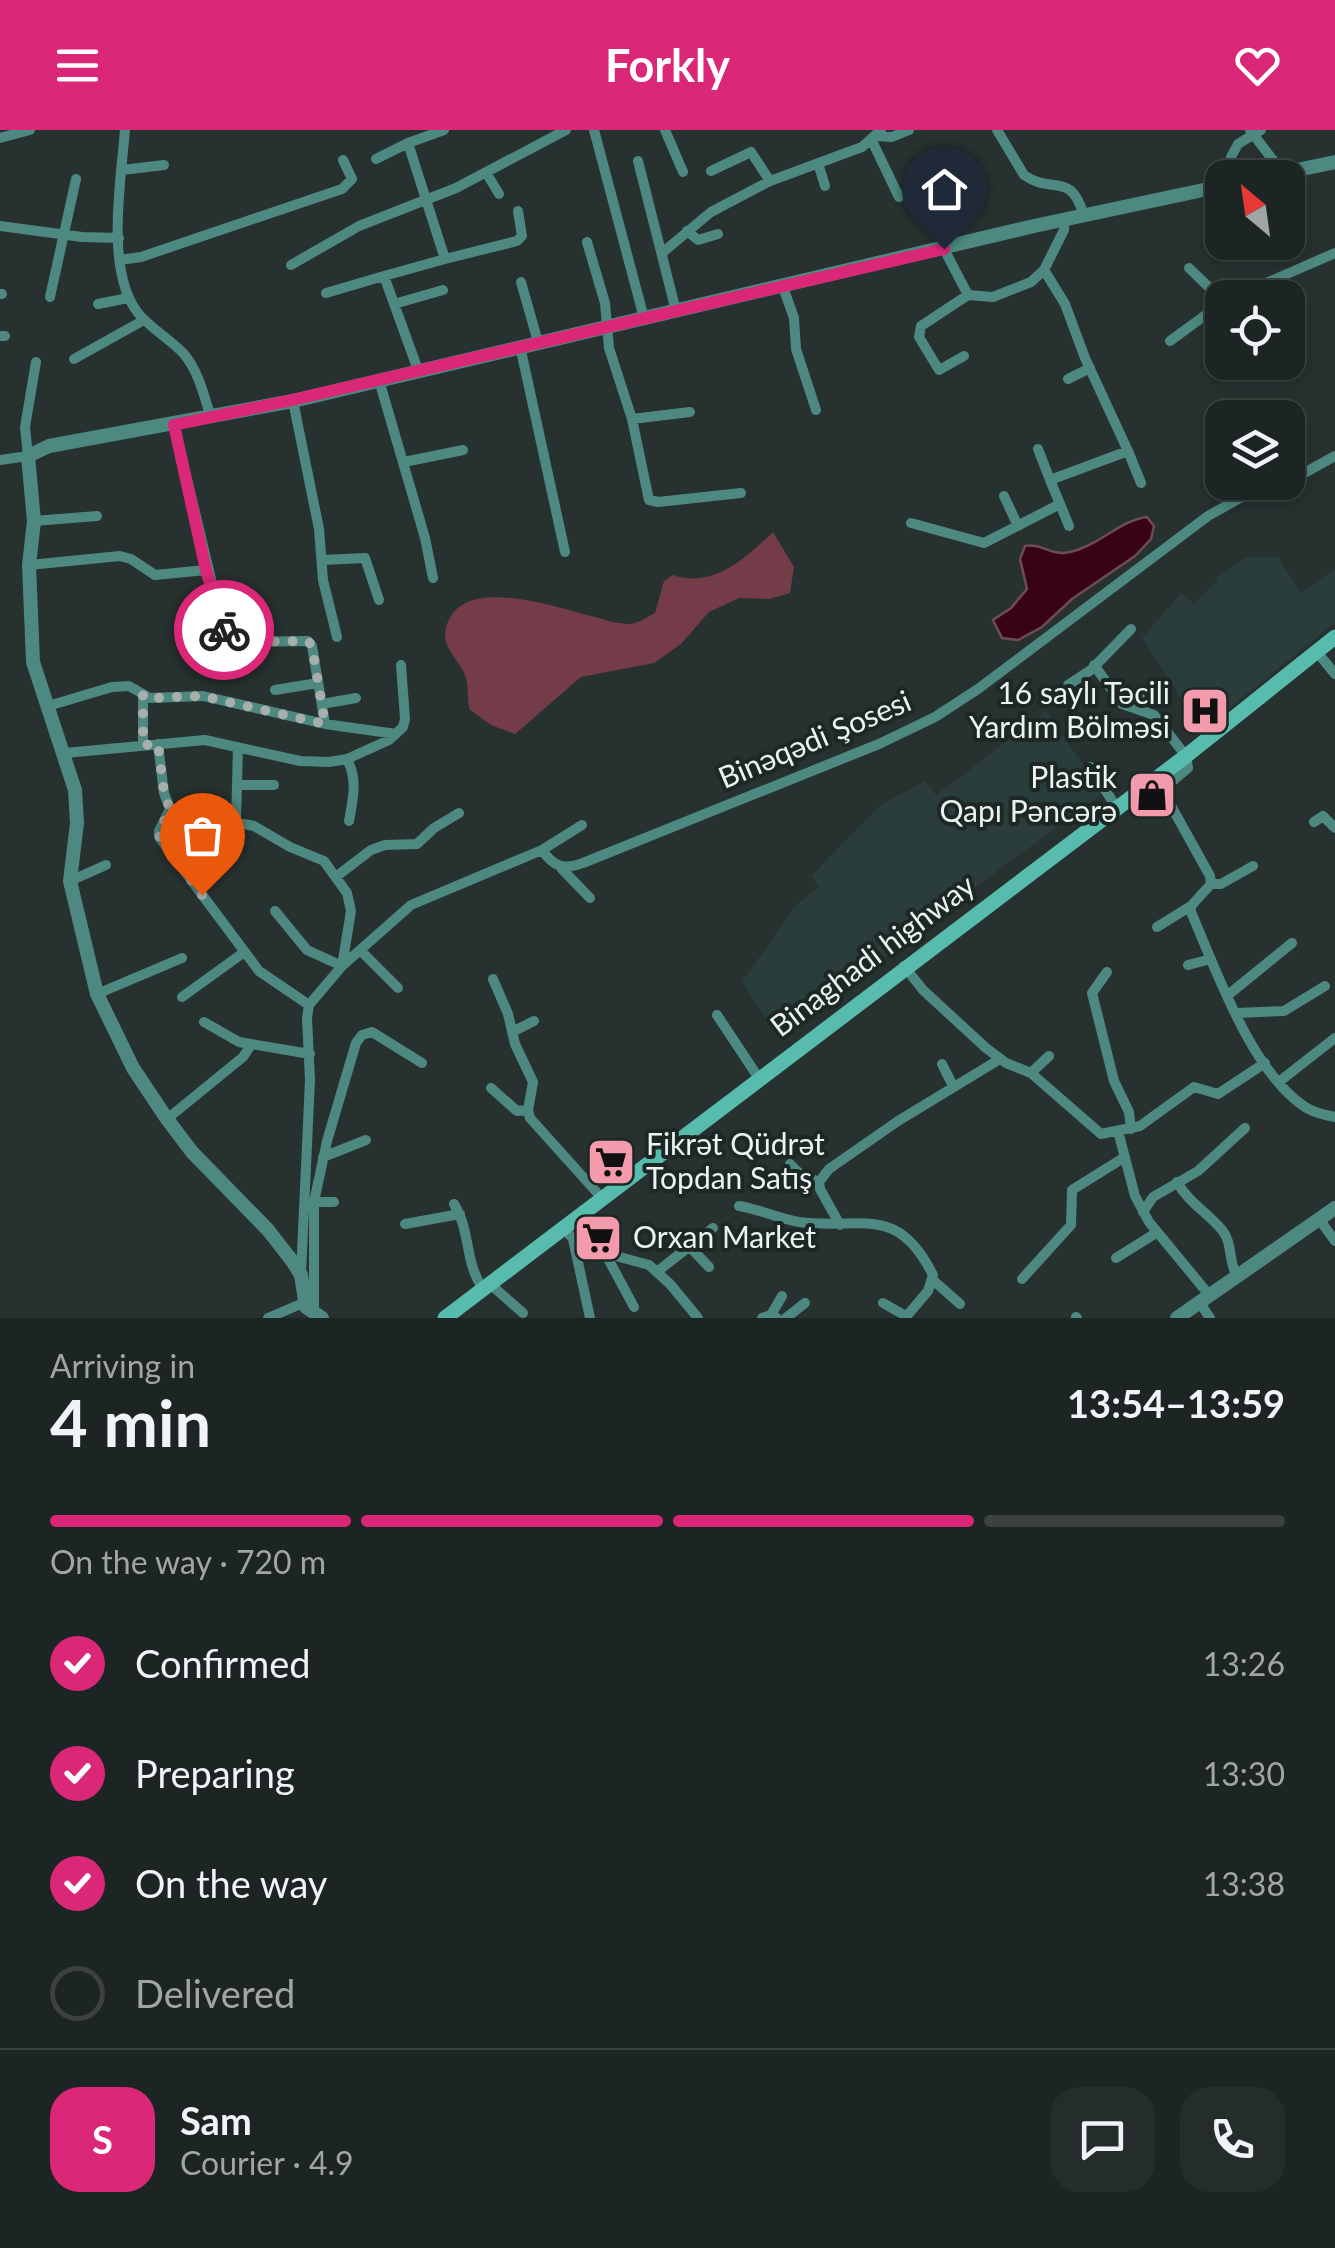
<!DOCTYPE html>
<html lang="en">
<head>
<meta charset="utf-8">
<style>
	:root { --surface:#1d2524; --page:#252d2c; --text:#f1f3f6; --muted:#a0a5a6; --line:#3b4241; --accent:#db2777 }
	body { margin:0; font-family:Lato,sans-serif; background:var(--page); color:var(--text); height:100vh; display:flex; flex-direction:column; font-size:38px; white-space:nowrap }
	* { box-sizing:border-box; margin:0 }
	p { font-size:32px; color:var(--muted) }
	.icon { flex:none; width:55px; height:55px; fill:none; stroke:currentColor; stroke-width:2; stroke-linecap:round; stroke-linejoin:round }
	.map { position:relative; height:1188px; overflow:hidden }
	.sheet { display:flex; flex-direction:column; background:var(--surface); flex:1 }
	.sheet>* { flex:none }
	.needle { width:65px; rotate:331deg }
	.controls { position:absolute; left:1205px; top:30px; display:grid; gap:20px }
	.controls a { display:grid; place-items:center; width:100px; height:100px; border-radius:20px; background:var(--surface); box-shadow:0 5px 15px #0003,0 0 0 2px var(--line); font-size:50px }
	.pin { position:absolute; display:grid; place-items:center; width:85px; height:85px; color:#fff; margin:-102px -42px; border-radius:50% 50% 50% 0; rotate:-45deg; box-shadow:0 0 10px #0007 }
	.pin .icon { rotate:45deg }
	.courier { position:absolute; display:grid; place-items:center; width:100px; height:100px; margin:-50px; border:8px solid #db2777; border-radius:50%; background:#fff; color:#222; box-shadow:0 2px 12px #0007 }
	.headline em { font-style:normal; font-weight:700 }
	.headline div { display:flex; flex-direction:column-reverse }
	.headline { display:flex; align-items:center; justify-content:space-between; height:170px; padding:0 50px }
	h1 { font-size:65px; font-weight:700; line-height:75px }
	.bar { display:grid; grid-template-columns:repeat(4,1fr); gap:15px 10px; align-content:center; height:120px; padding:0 50px }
	.bar i { height:12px; border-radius:8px; background:var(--line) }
	.bar .selected { background:var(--accent) }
	.bar p { grid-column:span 4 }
	.line { display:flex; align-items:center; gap:25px; padding:0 50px; border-top:2px solid var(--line) }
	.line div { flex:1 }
	.round { display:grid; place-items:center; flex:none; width:105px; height:105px; border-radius:30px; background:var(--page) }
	ol { padding:0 50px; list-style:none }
	li { display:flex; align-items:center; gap:30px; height:110px }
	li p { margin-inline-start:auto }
	li .icon { padding:10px; border-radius:50%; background:var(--accent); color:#fff; stroke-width:4 }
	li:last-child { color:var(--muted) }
	li i { width:55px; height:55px; border:5px solid var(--line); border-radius:50% }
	header { display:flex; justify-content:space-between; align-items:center; height:130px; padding:0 50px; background:var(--accent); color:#fff; font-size:45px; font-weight:700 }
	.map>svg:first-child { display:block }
	.built { fill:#2a3d3a }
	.green { fill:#743b48 }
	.water { fill:#380415; stroke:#6e4c57; stroke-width:2.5 }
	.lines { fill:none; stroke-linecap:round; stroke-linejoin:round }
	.minor { stroke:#4d8980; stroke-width:10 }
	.tertiary { stroke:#4d8980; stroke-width:14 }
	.secondary { stroke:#57bcae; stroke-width:15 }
	.done { stroke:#a7afad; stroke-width:10; stroke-dasharray:0 18 }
	.route { stroke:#db2777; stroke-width:12 }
	.labels { text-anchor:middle; stroke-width:8; stroke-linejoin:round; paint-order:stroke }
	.poi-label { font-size:30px; fill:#ecf3f1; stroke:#1d2826; text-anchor:end }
	.street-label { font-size:30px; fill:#ecf3f1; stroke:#1d2826 }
</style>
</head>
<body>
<header><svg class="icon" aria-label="menu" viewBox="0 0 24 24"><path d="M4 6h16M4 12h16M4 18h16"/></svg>Forkly<svg class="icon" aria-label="heart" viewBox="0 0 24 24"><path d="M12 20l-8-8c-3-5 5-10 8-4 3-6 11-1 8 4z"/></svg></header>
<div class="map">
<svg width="1335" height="1188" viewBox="0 0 1335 1188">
	<rect width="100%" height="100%" fill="#273130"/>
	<!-- built -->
	<path class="built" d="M 1246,427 L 1278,427 L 1301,463 L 1335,439 L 1335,493 L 1202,600 L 1142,508 L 1181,463 L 1194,474 L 1217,451 L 1216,448 Z
		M 1046,581 L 1103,663 L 956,772 L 780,911 L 742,852 L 796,775 L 819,757 L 811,746 L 883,673 L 925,651 L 936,665 Z"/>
	<!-- green -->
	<path class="green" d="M 773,402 L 794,437 L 790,463 L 769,469 L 739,468 L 709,482 L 681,514 L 654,533 L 581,547 L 515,604 L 491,595 L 469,579 C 468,569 468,557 466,548 C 461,530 441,520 446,498 C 462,433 588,491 626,494 C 636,495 647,487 655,483 L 664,451 L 673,445 C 713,459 746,428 773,402 Z"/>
	<!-- water -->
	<path class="water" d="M 1147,387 L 1154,396 L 1151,409 L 1135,426 L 1072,469 L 1042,497 L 1018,510 L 1002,508 L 993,490 L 1011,478 L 1027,459 L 1020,429 L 1025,416 C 1040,413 1049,424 1064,423 C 1097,419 1117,391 1147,387 Z"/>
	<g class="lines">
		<!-- minor -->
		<path class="minor" d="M 125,0 C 121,50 105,141 138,183 C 150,198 170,209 184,224 C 199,242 204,266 211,288
			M 594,0 L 644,188
			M 665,0 L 683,42
			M 997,0 L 1024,45 C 1052,65 1071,40 1084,86
			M 1250,0 L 1282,42
			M 876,6 L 892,7 L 909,0
			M 0,8 L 30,0
			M 872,11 L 899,67
			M 1231,27 L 1238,14 L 1261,0
			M 376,29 L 408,13
			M 638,31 L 676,181
			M 818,33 L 825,56
			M 122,40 L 164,35
			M 711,41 L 751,22 L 770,51
			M 487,44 L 499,64
			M 0,96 L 82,107 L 119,108
			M 687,101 L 698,110 L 718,104
			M 587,112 L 605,173 L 609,218 L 632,289 L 649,370 L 658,372 L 741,363
			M 944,119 L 968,165
			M 662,123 L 711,82 L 770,51 L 862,17 L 881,0
			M 445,129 L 517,111 L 522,106 L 518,81
			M 120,130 L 141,127 L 342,59 L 352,49 L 343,30
			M 291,135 L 359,96 L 456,58 L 566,0
			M 1189,138 L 1222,170
			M 521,152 L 538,212
			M 783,157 L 794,188 L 796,219 L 816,280
			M 326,163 L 384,146
			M 0,164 L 2,164
			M 50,167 L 76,49
			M 1232,168 L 1335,123
			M 98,174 L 128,168
			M 394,174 L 443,160
			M 0,206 L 5,206
			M 1170,211 L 1222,173
			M 520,216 L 565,422
			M 964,226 L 939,240 L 919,207 L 921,196 L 968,165 L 993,167 L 1031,152 L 1044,140 L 1064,100 L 1064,89
			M 74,229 L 144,190
			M 418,240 L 384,146 L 445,129 L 408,13 L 444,0
			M 1068,249 L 1090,238
			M 379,250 L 425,408 L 433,448
			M 293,271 L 319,399 L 323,450 L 337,507
			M 632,289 L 690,282
			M 1038,319 L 1050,350
			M 1128,321 L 1141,353
			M 0,330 L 28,326 L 25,297 L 36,232
			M 404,332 L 463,320
			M 1288,352 L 1335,326
			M 1004,366 L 1018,396
			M 1060,374 L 1069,396
			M 34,391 L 97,386
			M 911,393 L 984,413 L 1060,374 L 1050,350 L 1128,321 L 1085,228 L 1065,174 L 1044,140
			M 323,430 L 365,428 L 379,470
			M 29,435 L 120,426 L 131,429 L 155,445 L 206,440
			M 1317,522 L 1335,544
			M 1094,535 L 1122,574 L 1154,585 L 1186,626 L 1188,638 L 1168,655 L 1165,665 L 1210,746 L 1211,754 L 1191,776 L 1191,782 C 1216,840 1251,941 1305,977 C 1314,983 1325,985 1335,987
			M 1068,555 L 1091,540 L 1131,499
			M 275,560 L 318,553
			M 1138,561 L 1144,579
			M 143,565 L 143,615
			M 322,574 L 356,568
			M 48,576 L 112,557 L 129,556 L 150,568 L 203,566 L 325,594 L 312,516 L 308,511 L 240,512 L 223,499 L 174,295
			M 325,594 L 396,604
			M 158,614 L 164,663 L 170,679 L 254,696 L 290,717 L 324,731 L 347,763 L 351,781 L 342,836 L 307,820 L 275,781
			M 65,623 L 205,610 L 300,631 L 329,632 L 347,629 L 389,610 L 403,597 L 405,589 L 401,535
			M 347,629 C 358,650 353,669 349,691
			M 1091,637 L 1116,677
			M 237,655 L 274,655
			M 170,679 L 159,701 L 159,707 L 259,841 L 309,875
			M 236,692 L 238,617
			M 1314,692 L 1323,686 L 1335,698
			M 542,720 L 582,695
			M 561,738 L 590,768
			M 337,746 L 371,720 L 385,715 L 417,714 L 434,698 L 459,683
			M 70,751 L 106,735
			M 1211,754 L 1221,754 L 1253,736
			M 1157,797 L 1191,776
			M 360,820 L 398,858
			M 1188,835 L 1211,829
			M 904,836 L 923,860 L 986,918 L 1006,933 L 1031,943 L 1101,1004 L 1140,996 L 1194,957 L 1218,964 L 1265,933
			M 1107,842 L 1092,863 L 1114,951 L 1129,982 L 1131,999
			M 493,849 L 508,884 L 515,914 L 533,952 L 528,980 L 530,988 L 601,1067
			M 97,864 L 182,828
			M 1228,865 L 1292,813
			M 182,867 L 243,823
			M 1237,883 L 1284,881 L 1325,856
			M 717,885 L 758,947
			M 204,892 L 239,912 L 310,924
			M 512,902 L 534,891
			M 942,934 L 953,956
			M 1031,943 L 1049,926
			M 1280,951 L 1335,908
			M 491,958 L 517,981 L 528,980
			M 167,989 L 243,927 L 251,915
			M 1118,1001 L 1135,1066 L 1149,1092 L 1210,1166
			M 323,1027 L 366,1010
			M 790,1034 L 801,1045 L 819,1052
			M 1177,1052 C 1188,1072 1208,1083 1222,1100 C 1233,1113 1228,1132 1237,1146
			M 314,1072 L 334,1072
			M 454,1074 C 471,1101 464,1131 483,1159
			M 739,1076 C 759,1079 780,1089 799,1092 C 863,1100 897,1073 933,1145 L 928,1161 L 905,1188
			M 1143,1082 L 1153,1067 L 1198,1041 L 1245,998
			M 1319,1089 L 1335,1111
			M 405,1094 L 460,1084
			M 840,1095 L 820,1059 L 819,1052 L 829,1039 L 898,991 L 1000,929
			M 563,1097 L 573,1109 L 605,1123 L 649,1135 L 670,1154 L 698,1188
			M 573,1109 L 590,1188
			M 691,1118 L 709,1137
			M 605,1123 L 634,1177
			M 1116,1128 L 1156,1103
			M 658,1141 L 713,1098
			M 301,1144 L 310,950 L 307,888 L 309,875 L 342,836 L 411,775 L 542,720 C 554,737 563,740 583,733 L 879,614 L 935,587 L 978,559 L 1208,386 L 1240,368 L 1287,352
			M 1022,1149 L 1071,1095 L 1072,1060 L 1125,1027
			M 934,1151 L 960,1174
			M 490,1154 L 523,1183
			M 883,1173 L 906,1186
			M 1200,1173 L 1210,1188
			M 314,1183 L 314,1072 L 327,1011 L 356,913 L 362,905 L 372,902 L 422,933
			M 771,1185 L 782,1166
			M 1076,1187 L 1077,1188
			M 268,1188 L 303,1173
			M 762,1188 L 771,1185 L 777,1188
			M 786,1188 L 805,1173"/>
		<!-- tertiary -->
		<path class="tertiary" d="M 1259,48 L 1335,32
			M 322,1188 L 306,1177 L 301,1145 L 293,1132 L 268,1100 L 192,1022 L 167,989 L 133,938 L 97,864 L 70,751 L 77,693 L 75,660 L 33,532 L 29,435 L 34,391 L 28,326 L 49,316 L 293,271 L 1034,96 L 1222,56
			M 1177,1188 L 1335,1078"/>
		<!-- secondary -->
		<path class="secondary" d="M 445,1188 L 1186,626 L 1335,507"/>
	</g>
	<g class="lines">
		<!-- done -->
		<path class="done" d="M 202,765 L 158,704 L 170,679 L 164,663 L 158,614 L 143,615 L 143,564 L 156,568 L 202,566 L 325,594 L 312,516 L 308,511 L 240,512 L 224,500"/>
		<!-- route -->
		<path class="route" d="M 224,500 L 206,440 L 174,295 L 292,270 L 944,119"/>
	</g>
	<!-- icons -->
	<defs>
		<g id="hospital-square" transform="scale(2.5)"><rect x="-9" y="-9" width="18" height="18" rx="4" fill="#f39aac" stroke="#1d2826"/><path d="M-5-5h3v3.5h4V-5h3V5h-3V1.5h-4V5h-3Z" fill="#111"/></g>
		<g id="shop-square" transform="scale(2.5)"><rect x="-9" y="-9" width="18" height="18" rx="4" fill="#f39aac" stroke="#1d2826"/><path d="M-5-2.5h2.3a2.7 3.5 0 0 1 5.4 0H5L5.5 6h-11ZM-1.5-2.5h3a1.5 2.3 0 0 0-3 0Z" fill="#111"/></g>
		<g id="supermarket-square" transform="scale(2.5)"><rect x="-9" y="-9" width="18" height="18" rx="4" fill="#f39aac" stroke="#1d2826"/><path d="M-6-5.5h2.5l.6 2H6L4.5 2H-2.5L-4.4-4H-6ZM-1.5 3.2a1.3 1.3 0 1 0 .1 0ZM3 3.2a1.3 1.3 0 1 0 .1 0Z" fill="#111"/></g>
	</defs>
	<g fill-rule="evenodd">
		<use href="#hospital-square" x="1205" y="581"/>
		<use href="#shop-square" x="1152" y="665"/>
		<use href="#supermarket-square" x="611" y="1032"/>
		<use href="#supermarket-square" x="598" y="1108"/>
	</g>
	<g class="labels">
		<!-- poi labels -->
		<g class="poi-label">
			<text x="1170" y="574">16 saylı Təcili<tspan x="1170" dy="34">Yardım Bölməsi</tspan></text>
			<text x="1117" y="658">Plastik<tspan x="1117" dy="34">Qapı Pəncərə</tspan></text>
			<text x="646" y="1025" text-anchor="start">Fikrət Qüdrət<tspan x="646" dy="34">Topdan Satış</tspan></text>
			<text x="633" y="1118" text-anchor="start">Orxan Market</text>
		</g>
		<!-- street labels -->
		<g class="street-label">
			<text transform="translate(815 610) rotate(-23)" y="10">Binəqədi Şosesi</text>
			<text transform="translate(873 826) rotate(-37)" y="10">Binaghadi highway</text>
		</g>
	</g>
</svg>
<div class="controls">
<a><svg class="needle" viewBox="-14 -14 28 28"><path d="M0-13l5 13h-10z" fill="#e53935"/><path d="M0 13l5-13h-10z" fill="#a0a5a6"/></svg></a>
<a><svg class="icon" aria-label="locate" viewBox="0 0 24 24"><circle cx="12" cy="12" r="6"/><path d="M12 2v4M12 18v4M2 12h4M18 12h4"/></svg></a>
<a><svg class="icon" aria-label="layers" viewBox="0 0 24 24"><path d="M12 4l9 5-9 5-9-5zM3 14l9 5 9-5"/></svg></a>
</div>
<div class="pin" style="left:202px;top:765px;background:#ea580c"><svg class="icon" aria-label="bag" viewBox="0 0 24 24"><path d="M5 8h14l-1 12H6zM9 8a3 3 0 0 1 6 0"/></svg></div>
<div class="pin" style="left:944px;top:119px;background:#1f2937"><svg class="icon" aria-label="home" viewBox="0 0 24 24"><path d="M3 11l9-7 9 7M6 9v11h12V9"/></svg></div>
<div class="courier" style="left:224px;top:500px"><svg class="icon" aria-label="bike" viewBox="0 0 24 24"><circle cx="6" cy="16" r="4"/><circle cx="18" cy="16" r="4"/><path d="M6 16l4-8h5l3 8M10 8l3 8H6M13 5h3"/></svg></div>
</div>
<section class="sheet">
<div class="headline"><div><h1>4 min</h1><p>Arriving in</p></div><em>13:54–13:59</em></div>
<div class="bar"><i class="selected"></i><i class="selected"></i><i class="selected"></i><i></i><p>On the way · 720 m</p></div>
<ol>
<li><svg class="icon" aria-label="check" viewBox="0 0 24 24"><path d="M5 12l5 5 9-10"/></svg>Confirmed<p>13:26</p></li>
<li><svg class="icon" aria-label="check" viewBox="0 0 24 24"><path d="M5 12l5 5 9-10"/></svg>Preparing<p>13:30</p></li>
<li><svg class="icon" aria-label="check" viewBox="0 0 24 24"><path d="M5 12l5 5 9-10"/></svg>On the way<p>13:38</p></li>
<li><i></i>Delivered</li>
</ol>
<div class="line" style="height:180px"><b class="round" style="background:var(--accent);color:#fff">S</b><div><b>Sam</b><p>Courier · 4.9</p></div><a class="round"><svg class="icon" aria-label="chat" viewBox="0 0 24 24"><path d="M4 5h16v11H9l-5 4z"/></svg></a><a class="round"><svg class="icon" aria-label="phone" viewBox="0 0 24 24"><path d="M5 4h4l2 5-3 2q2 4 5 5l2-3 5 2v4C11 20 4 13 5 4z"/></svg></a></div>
</section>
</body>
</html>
